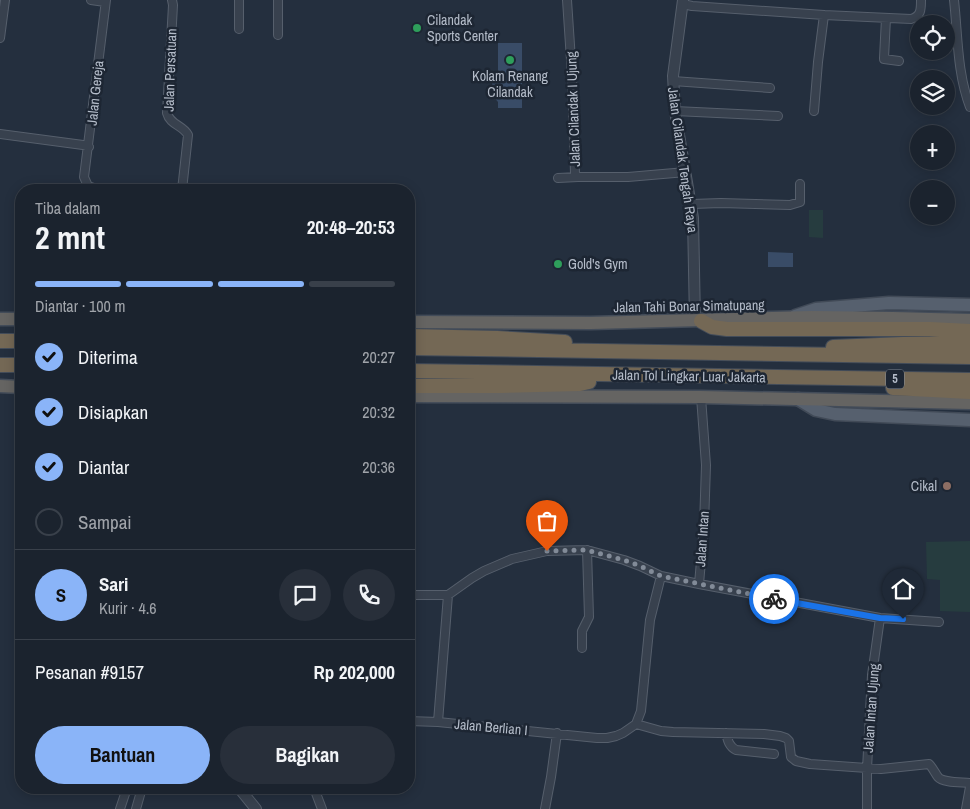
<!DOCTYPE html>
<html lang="id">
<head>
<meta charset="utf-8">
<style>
	:root { --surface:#1b232e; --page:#282f3a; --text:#f1f3f6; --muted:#a0a4aa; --line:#39404a; --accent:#8ab4f8 }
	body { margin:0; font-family:"Archivo Narrow",sans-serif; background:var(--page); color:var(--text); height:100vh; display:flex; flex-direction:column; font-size:19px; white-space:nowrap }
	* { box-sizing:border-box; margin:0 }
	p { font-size:16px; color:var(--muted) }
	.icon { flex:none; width:28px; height:28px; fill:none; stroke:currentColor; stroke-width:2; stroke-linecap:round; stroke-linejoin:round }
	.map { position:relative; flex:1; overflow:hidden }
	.sheet { position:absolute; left:15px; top:184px; width:400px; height:610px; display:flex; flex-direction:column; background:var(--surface); border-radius:20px; box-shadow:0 2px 12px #0003,0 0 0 1px var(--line) }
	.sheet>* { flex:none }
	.controls { position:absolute; left:910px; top:15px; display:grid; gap:10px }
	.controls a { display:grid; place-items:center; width:45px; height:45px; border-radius:50%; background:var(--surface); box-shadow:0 2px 12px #0003,0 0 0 1px var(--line); font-size:25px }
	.pin { position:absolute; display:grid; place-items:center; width:42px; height:42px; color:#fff; margin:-51px -21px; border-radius:50% 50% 50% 0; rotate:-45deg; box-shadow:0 0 5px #0007 }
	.pin .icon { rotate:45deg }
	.courier { position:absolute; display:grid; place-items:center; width:50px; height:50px; margin:-25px; border:4px solid #1a73e8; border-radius:50%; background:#fff; color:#222; box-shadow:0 1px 6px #0007 }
	.headline em { font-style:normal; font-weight:700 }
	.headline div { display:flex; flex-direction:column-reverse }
	.headline { display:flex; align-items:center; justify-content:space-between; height:85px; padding:0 20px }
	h1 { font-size:32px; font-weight:700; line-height:38px }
	.bar { display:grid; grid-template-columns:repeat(4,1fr); gap:8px 5px; align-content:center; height:60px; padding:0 20px }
	.bar i { height:6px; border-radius:4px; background:var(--line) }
	.bar .current { background:var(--accent) }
	.bar p { grid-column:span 4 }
	.line { display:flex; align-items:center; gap:12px; padding:0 20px; border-top:1px solid var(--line) }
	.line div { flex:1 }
	.round { display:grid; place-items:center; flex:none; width:52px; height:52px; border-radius:26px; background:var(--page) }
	ol { padding:0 20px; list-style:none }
	li { display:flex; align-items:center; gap:15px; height:55px }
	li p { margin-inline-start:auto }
	li .icon { padding:5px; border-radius:50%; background:var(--accent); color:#111; stroke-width:4 }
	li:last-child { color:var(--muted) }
	li i { width:28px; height:28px; border:2px solid var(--line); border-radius:50% }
	.button { display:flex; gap:10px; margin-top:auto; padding:10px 20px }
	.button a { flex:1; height:58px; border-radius:30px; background:var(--accent); color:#111; font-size:20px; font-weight:700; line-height:58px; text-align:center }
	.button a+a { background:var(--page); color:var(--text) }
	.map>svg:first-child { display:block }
	.green { fill:#263c3f }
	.water { fill:#394c67 }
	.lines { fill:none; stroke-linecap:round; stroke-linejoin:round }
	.minor-casing { stroke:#565f6c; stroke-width:10 }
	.tertiary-casing { stroke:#565f6c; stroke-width:12 }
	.primary-casing { stroke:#414a57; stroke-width:15 }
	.trunk-casing { stroke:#434c59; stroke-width:15 }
	.motorway-casing { stroke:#434c59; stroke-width:16 }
	.minor { stroke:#38414e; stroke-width:8 }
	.tertiary { stroke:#38414e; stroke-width:10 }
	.primary { stroke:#56606e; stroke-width:12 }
	.trunk { stroke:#656462; stroke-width:12 }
	.motorway { stroke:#746855; stroke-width:14 }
	.done { stroke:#828b98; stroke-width:5; stroke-dasharray:0 9 }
	.route { stroke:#1a73e8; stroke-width:6 }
	.leisure-dot { fill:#2e9e5b; stroke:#1d2633; stroke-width:2 }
	.education-dot { fill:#8d6e63; stroke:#1d2633; stroke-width:2 }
	.labels { text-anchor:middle; stroke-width:5; stroke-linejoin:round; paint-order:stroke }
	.shield { fill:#1d2633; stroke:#878f9c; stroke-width:1 }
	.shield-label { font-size:12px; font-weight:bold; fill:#b4bcc9 }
	.poi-label { font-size:14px; fill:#b4bcc9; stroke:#1d2633; text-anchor:start }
	.street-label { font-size:14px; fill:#b4bcc9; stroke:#1d2633 }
</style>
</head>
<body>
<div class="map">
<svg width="970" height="809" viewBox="0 0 970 809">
	<rect width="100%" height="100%" fill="#242f3e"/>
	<!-- green -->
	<path class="green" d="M 809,210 L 823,210 L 823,238 L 809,237 Z
		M 970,541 L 970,612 L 940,611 L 940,580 L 927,579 L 926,542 Z"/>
	<!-- water -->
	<path class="water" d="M 498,43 L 522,43 L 522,108 L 498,108 L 498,102 L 492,95 L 492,82 L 498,76 Z
		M 768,252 L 793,253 L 793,267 L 768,267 Z"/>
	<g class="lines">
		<!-- minor casing -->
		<g class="minor-casing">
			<path id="minor" d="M 91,0 L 105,2
				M 172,0 L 173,5 L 167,113 C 170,125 183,125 188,135 L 182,190
				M 239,0 L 239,29
				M 278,0 L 278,35
				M 567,0 L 572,75 L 575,174 L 578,177 L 628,177 L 686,172
				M 954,0 C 958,36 957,73 970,107
				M 683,4 L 692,6 L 824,15 L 911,19 C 921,16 921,10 921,0
				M 886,18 L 884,58 L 884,59 L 899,61
				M 0,38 L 5,0
				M 673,81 L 770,88
				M 675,111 L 778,116
				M 814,111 L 818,62 L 824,15
				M 0,134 L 83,145 L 89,147
				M 558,178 L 578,177
				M 99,190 L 88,186 L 84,177 L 106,0
				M 692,204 L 721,203 L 790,205 L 800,202 L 800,184
				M 699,584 L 704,526 L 706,465 L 701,397
				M 409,595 L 448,595 L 472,578 L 484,571 L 512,559 L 547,551 L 587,550 L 624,560 L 640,566 L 661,576 L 699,584 L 880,618 L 939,622
				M 582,648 L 582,631 L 589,617 L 587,550
				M 409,721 L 438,722 L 597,738 L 607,738 L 616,736 L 623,733 L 636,724 L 641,711 L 650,620 L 661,576
				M 438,722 L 448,595
				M 636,724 L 661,731 L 673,732 L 764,734 L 780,736 L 786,738 L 789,741 L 791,757 L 796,761 L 810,764 L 881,769 L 929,764 C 933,768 935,773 938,777 C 943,783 962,782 970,783
				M 726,733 C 728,741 729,746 736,750 L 774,754
				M 314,788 L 322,809
				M 120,809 L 127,788
				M 136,809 L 142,788
				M 545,809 L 551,777 L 557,733
				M 867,809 L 867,769 L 872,675 L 880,618
				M 966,809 L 970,787"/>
		</g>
		<!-- tertiary casing -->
		<g class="tertiary-casing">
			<path id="tertiary" d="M 683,0 L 673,76 L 675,111 L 693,218 L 695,321
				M 239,788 L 256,809"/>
		</g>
		<!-- primary casing -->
		<g class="primary-casing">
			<path id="primary" d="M 795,316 L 816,309 L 889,303 L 970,305
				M 798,399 L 816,410 L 835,414 L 970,420"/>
		</g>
		<!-- trunk casing -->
		<g class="trunk-casing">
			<path id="trunk" d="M 0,319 L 21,319
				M 409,322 L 591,323 L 812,317 L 893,318 L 970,320
				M 0,386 L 21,387
				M 409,396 L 701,397 L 970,403"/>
		</g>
		<!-- motorway casing -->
		<g class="motorway-casing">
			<path id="motorway" d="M 701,321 L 712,327 L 727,329 L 930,329 L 970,331
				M 409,336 L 497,338 L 565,342
				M 0,341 L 21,341
				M 833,347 L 903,344 L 970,343
				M 409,348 L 970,357
				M 0,365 L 21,365
				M 409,371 L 970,380
				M 409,386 L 498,386 L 580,384 L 589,382
				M 893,388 L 970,392"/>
		</g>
		<!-- minor -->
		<use href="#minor" class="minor"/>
		<!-- tertiary -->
		<use href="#tertiary" class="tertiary"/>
		<!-- primary -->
		<use href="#primary" class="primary"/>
		<!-- trunk -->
		<use href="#trunk" class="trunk"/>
		<!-- motorway -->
		<use href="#motorway" class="motorway"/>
	</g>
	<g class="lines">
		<!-- done -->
		<path class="done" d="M 547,551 L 586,550 L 624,560 L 640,566 L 661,576 L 774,599"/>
		<!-- route -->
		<path class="route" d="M 774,599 L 880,618 L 903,619"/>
	</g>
	<!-- markers -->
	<g class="leisure-dot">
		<circle cx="417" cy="28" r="5"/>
		<circle cx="510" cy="60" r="5"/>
		<circle cx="558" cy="264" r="5"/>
	</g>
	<circle class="education-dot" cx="947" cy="486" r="5"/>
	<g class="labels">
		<!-- shield labels -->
		<rect class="shield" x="886" y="369.5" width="18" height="19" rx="4"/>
		<g class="shield-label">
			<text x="895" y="383">5</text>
		</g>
		<!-- poi labels -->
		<g class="poi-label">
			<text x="427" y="25">Cilandak<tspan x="427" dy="16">Sports Center</tspan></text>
			<text x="510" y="81" text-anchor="middle">Kolam Renang<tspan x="510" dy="16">Cilandak</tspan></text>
			<text x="568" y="269">Gold's Gym</text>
			<text x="937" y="491" text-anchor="end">Cikal</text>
		</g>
		<!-- street labels -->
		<g class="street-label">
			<text transform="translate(170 70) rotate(-88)" y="5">Jalan Persatuan</text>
			<text transform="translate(95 93) rotate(-84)" y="5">Jalan Gereja</text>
			<text transform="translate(573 109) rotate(-92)" y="5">Jalan Cilandak I Ujung</text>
			<text transform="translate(683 160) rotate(82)" y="5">Jalan Cilandak Tengah Raya</text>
			<text transform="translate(689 306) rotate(-1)" y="5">Jalan Tahi Bonar Simatupang</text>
			<text transform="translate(689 376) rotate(1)" y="5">Jalan Tol Lingkar Luar Jakarta</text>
			<text transform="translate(702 539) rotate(-86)" y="5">Jalan Intan</text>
			<text transform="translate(871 708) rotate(-86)" y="5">Jalan Intan Ujung</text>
			<text transform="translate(491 727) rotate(5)" y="5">Jalan Berlian I</text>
		</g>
	</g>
</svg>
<div class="controls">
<a><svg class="icon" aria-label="locate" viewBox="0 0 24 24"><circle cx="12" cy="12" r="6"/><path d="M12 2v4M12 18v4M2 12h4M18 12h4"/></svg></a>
<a><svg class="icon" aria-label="layers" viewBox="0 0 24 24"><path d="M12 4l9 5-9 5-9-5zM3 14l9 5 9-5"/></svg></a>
<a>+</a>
<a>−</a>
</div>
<div class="pin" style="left:547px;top:551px;background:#ea580c"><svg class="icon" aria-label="bag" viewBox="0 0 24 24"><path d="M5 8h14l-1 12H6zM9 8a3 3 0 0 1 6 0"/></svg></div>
<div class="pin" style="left:903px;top:619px;background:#1f2937"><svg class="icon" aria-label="home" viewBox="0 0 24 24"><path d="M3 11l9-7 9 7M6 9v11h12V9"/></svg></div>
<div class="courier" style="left:774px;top:599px"><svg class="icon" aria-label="bike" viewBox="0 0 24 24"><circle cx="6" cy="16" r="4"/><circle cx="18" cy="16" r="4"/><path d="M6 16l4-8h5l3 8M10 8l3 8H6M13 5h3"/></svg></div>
<section class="sheet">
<div class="headline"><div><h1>2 mnt</h1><p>Tiba dalam</p></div><em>20:48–20:53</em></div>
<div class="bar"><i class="current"></i><i class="current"></i><i class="current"></i><i></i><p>Diantar · 100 m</p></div>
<ol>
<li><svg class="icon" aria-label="check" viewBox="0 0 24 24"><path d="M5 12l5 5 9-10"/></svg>Diterima<p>20:27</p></li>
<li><svg class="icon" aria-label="check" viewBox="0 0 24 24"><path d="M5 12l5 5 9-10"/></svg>Disiapkan<p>20:32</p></li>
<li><svg class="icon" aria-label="check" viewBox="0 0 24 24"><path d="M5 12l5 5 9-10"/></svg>Diantar<p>20:36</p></li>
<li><i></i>Sampai</li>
</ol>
<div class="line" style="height:90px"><b class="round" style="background:var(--accent);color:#111">S</b><div><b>Sari</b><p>Kurir · 4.6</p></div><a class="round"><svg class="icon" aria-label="chat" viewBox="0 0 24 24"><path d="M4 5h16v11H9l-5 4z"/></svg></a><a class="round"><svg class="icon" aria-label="phone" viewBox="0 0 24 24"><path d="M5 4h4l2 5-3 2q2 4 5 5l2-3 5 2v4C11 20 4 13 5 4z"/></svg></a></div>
<div class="line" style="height:65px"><div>Pesanan #9157</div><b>Rp 202,000</b></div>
<div class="button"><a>Bantuan</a><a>Bagikan</a></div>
</section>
</div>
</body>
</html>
